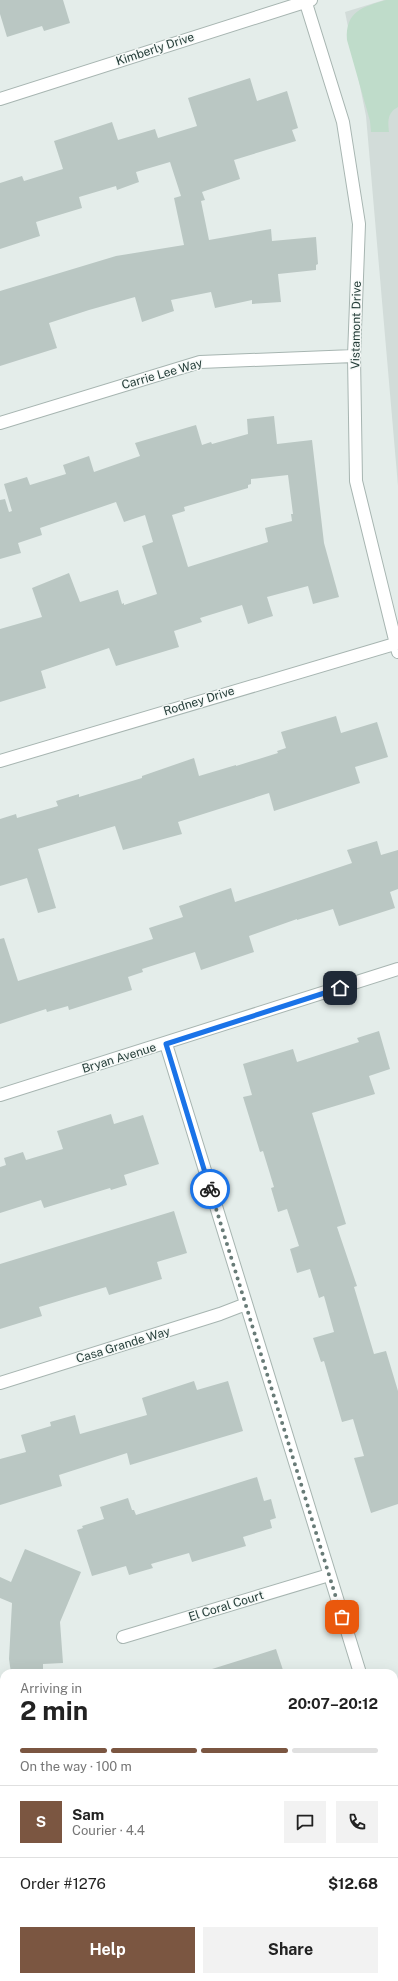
<!DOCTYPE html>
<html lang="en">
<head>
<meta charset="utf-8">
<style>
	:root { --surface:#fff; --page:#f2f2f2; --text:#222; --muted:#767676; --line:#e0e0e0; --accent:#7b5641 }
	body { margin:0; font-family:"Public Sans",sans-serif; background:var(--page); color:var(--text); height:100vh; display:flex; flex-direction:column; font-size:15px; white-space:nowrap }
	* { box-sizing:border-box; margin:0 }
	p { font-size:13px; color:var(--muted) }
	.icon { flex:none; width:22px; height:22px; fill:none; stroke:currentColor; stroke-width:2; stroke-linecap:round; stroke-linejoin:round }
	.map { position:relative; flex:1; overflow:hidden }
	.sheet { position:absolute; left:0px; top:1669px; width:398px; height:312px; display:flex; flex-direction:column; background:var(--surface); border-radius:12px 12px 0 0; box-shadow:0 4px 16px #0002 }
	.sheet>* { flex:none }
	.pin { position:absolute; display:grid; place-items:center; width:34px; height:34px; color:#fff; margin:-17px; border-radius:8px; box-shadow:0 2px 6px #0006 }
	.courier { position:absolute; display:grid; place-items:center; width:40px; height:40px; margin:-20px; border:3px solid #1a73e8; border-radius:50%; background:#fff; color:#222; box-shadow:0 1px 5px #0007 }
	.summary em { font-style:normal; font-weight:700 }
	.summary div { display:flex; flex-direction:column-reverse }
	.summary { display:flex; align-items:center; justify-content:space-between; height:68px; padding:0 20px }
	h1 { font-size:26px; font-weight:700; line-height:30px }
	.bar { display:grid; grid-template-columns:repeat(4,1fr); gap:6px 4px; align-content:center; height:48px; padding:0 20px }
	.bar i { height:5px; border-radius:3px; background:var(--line) }
	.bar .on { background:var(--accent) }
	.bar p { grid-column:span 4 }
	.line { display:flex; align-items:center; gap:10px; padding:0 20px; border-top:1px solid var(--line) }
	.line div { flex:1 }
	.round { display:grid; place-items:center; flex:none; width:42px; height:42px; border-radius:0px; background:var(--page) }
	.primary-button { display:flex; gap:8px; margin-top:auto; padding:8px 20px }
	.primary-button a { flex:1; height:46px; border-radius:0px; background:var(--accent); color:#fff; font-size:16px; font-weight:700; line-height:46px; text-align:center }
	.primary-button a+a { background:var(--page); color:var(--text) }
	.map>svg:first-child { display:block }
	.built { fill:#d2dcd9 }
	.green { fill:#bfdcca }
	.building { fill:#bac7c3; fill-rule:evenodd }
	.lines { fill:none; stroke-linecap:round; stroke-linejoin:round }
	.minor-casing { stroke:#a7b5b1; stroke-width:14 }
	.minor { stroke:#fff; stroke-width:12 }
	.done { stroke:#687b77; stroke-width:4; stroke-dasharray:0 7.2 }
	.route { stroke:#1a73e8; stroke-width:5 }
	.labels { text-anchor:middle; stroke-width:3; stroke-linejoin:round; paint-order:stroke }
	.street-label { font-size:12px; fill:#253d39; stroke:#f5f9f7 }
</style>
</head>
<body>
<div class="map">
<svg width="398" height="1981" viewBox="0 0 398 1981">
	<rect width="100%" height="100%" fill="#e4edea"/>
	<!-- built -->
	<path class="built" d="M 384,0 L 398,0 L 398,486 L 366,116 L 345,12 Z"/>
	<!-- green -->
	<path class="green" d="M 386,0 L 398,0 L 398,107 C 387,113 388,121 389,132 L 371,132 L 370,121 L 347,40 C 345,11 363,7 386,0 Z"/>
	<!-- building -->
	<path class="building" d="M 0,0 L 63,0 L 70,23 L 44,31 L 42,26 L 7,37 L 0,14 Z
		M 250,78 L 257,101 L 287,91 L 298,128 L 292,130 L 296,141 L 234,160 L 240,179 L 202,192 L 205,200 L 201,201 L 209,240 L 271,229 L 272,241 L 316,237 L 318,264 L 316,265 L 316,270 L 278,274 L 281,302 L 252,304 L 252,300 L 215,308 L 211,292 L 171,300 L 174,311 L 142,322 L 135,297 L 89,310 L 49,323 L 57,348 L 0,366 L 0,291 L 116,256 L 184,245 L 174,198 L 181,196 L 170,162 L 136,172 L 139,182 L 117,190 L 116,186 L 79,197 L 82,208 L 36,222 L 40,236 L 0,249 L 0,183 L 22,176 L 24,181 L 63,169 L 54,141 L 112,122 L 118,140 L 155,129 L 158,138 L 197,126 L 188,98 Z
		M 274,416 L 277,444 L 312,440 L 324,543 L 339,597 L 313,604 L 308,586 L 267,597 L 273,616 L 248,624 L 242,605 L 200,618 L 202,622 L 174,631 L 179,647 L 116,666 L 109,648 L 41,671 L 46,688 L 0,702 L 0,629 L 42,617 L 32,588 L 69,573 L 80,602 L 118,590 L 122,604 L 124,603 L 124,605 L 157,594 L 142,546 L 153,542 L 145,515 L 124,522 L 116,502 L 40,528 L 42,535 L 18,543 L 21,553 L 0,559 L 0,500 L 5,499 L 9,512 L 12,511 L 4,484 L 27,477 L 30,485 L 66,474 L 63,465 L 89,456 L 94,472 L 140,456 L 135,443 L 196,425 L 202,445 L 211,442 L 212,444 L 248,434 L 247,419 ZM 288,475 L 293,514 L 291,514 L 292,521 L 265,528 L 268,542 L 188,567 L 172,515 L 185,511 L 184,507 L 248,488 L 248,485 L 251,484 L 251,479 Z
		M 336,716 L 341,733 L 377,722 L 388,757 L 355,767 L 360,783 L 274,811 L 269,793 L 178,822 L 182,834 L 123,850 L 115,826 L 38,849 L 56,908 L 38,913 L 27,878 L 0,886 L 0,819 L 16,814 L 17,818 L 58,806 L 56,801 L 79,794 L 79,797 L 142,778 L 142,776 L 194,758 L 199,776 L 236,765 L 236,766 L 278,753 L 277,751 L 286,748 L 281,732 Z
		M 377,841 L 381,855 L 398,850 L 398,889 L 390,892 L 395,908 L 339,926 L 333,909 L 297,920 L 297,919 L 249,936 L 254,952 L 201,970 L 195,952 L 142,969 L 143,972 L 128,977 L 132,990 L 69,1010 L 68,1006 L 47,1012 L 46,1009 L 0,1024 L 0,939 L 4,938 L 18,981 L 153,939 L 149,928 L 183,917 L 179,906 L 199,899 L 231,888 L 235,902 L 352,863 L 347,850 Z
		M 379,1031 L 390,1069 L 369,1076 L 375,1094 L 312,1113 L 346,1224 L 337,1227 L 357,1286 L 354,1287 L 374,1354 L 386,1351 L 398,1391 L 398,1504 L 371,1513 L 354,1458 L 364,1456 L 353,1419 L 342,1422 L 324,1361 L 321,1362 L 313,1338 L 334,1332 L 324,1296 L 319,1298 L 310,1269 L 297,1273 L 290,1249 L 299,1246 L 287,1209 L 278,1212 L 271,1188 L 274,1187 L 263,1151 L 260,1152 L 243,1097 L 252,1095 L 243,1064 L 293,1049 L 297,1062 L 359,1042 L 357,1038 Z
		M 111,1114 L 114,1124 L 143,1115 L 159,1164 L 124,1175 L 127,1185 L 111,1190 L 110,1188 L 44,1208 L 41,1200 L 0,1213 L 0,1167 L 6,1165 L 4,1158 L 23,1152 L 26,1160 L 63,1149 L 57,1131 Z
		M 174,1211 L 187,1253 L 157,1262 L 162,1279 L 109,1295 L 106,1287 L 72,1297 L 39,1307 L 42,1316 L 0,1329 L 0,1264 Z
		M 194,1381 L 197,1390 L 228,1381 L 243,1431 L 130,1465 L 127,1453 L 90,1465 L 59,1475 L 62,1486 L 0,1505 L 0,1459 L 26,1452 L 21,1435 L 51,1426 L 50,1422 L 75,1415 L 80,1434 L 147,1415 L 142,1398 Z
		M 257,1477 L 264,1501 L 271,1499 L 276,1518 L 270,1520 L 272,1528 L 243,1537 L 246,1546 L 192,1562 L 189,1553 L 151,1564 L 153,1568 L 129,1575 L 126,1566 L 92,1576 L 77,1530 L 83,1528 L 82,1526 L 104,1519 L 100,1507 L 128,1498 L 132,1510 L 134,1510 L 136,1515 Z
		M 25,1549 L 81,1572 L 60,1622 L 63,1663 L 43,1664 L 43,1673 L 11,1673 L 9,1659 L 12,1603 L 0,1598 L 0,1577 L 11,1582 Z
		M 276,1649 L 284,1673 L 213,1673 L 212,1669 Z"/>
	<g class="lines">
		<!-- minor casing -->
		<g class="minor-casing">
			<path id="minor" d="M 305,0 L 343,122 L 359,224 L 354,356 L 356,481 L 398,652
				M 0,99 L 311,0
				M 0,423 L 200,362 L 354,356
				M 0,761 L 398,643
				M 166,1044 L 360,1673
				M 0,1095 L 398,969
				M 0,1383 L 220,1314 L 246,1304
				M 123,1637 L 329,1575
				M 394,1778 L 398,1790
				M 394,1848 L 398,1847
				M 0,1970 L 4,1969
				M 167,1977 L 168,1981"/>
		</g>
		<!-- minor -->
		<use href="#minor" class="minor"/>
	</g>
	<g class="lines">
		<!-- done -->
		<path class="done" d="M 210,1189 L 342,1617"/>
		<!-- route -->
		<path class="route" d="M 210,1189 L 166,1044 L 340,988"/>
	</g>
	<g class="labels">
		<!-- street labels -->
		<g class="street-label">
			<text transform="translate(155 49) rotate(-18)" y="4">Kimberly Drive</text>
			<text transform="translate(356 325) rotate(-89)" y="4">Vistamont Drive</text>
			<text transform="translate(162 374) rotate(-16)" y="4">Carrie Lee Way</text>
			<text transform="translate(199 701) rotate(-17)" y="4">Rodney Drive</text>
			<text transform="translate(119 1058) rotate(-17)" y="4">Bryan Avenue</text>
			<text transform="translate(123 1345) rotate(-17)" y="4">Casa Grande Way</text>
			<text transform="translate(226 1606) rotate(-17)" y="4">El Coral Court</text>
		</g>
	</g>
</svg>
<div class="pin" style="left:342px;top:1617px;background:#ea580c"><svg class="icon" aria-label="bag" viewBox="0 0 24 24"><path d="M5 8h14l-1 12H6zM9 8a3 3 0 0 1 6 0"/></svg></div>
<div class="pin" style="left:340px;top:988px;background:#1f2937"><svg class="icon" aria-label="home" viewBox="0 0 24 24"><path d="M3 11l9-7 9 7M6 9v11h12V9"/></svg></div>
<div class="courier" style="left:210px;top:1189px"><svg class="icon" aria-label="bike" viewBox="0 0 24 24"><circle cx="6" cy="16" r="4"/><circle cx="18" cy="16" r="4"/><path d="M6 16l4-8h5l3 8M10 8l3 8H6M13 5h3"/></svg></div>
<section class="sheet">
<div class="summary"><div><h1>2 min</h1><p>Arriving in</p></div><em>20:07–20:12</em></div>
<div class="bar"><i class="on"></i><i class="on"></i><i class="on"></i><i></i><p>On the way · 100 m</p></div>
<div class="line" style="height:72px"><b class="round" style="background:var(--accent);color:#fff">S</b><div><b>Sam</b><p>Courier · 4.4</p></div><a class="round"><svg class="icon" aria-label="chat" viewBox="0 0 24 24"><path d="M4 5h16v11H9l-5 4z"/></svg></a><a class="round"><svg class="icon" aria-label="phone" viewBox="0 0 24 24"><path d="M5 4h4l2 5-3 2q2 4 5 5l2-3 5 2v4C11 20 4 13 5 4z"/></svg></a></div>
<div class="line" style="height:52px"><div>Order #1276</div><b>$12.68</b></div>
<div class="primary-button"><a>Help</a><a>Share</a></div>
</section>
</div>
</body>
</html>
